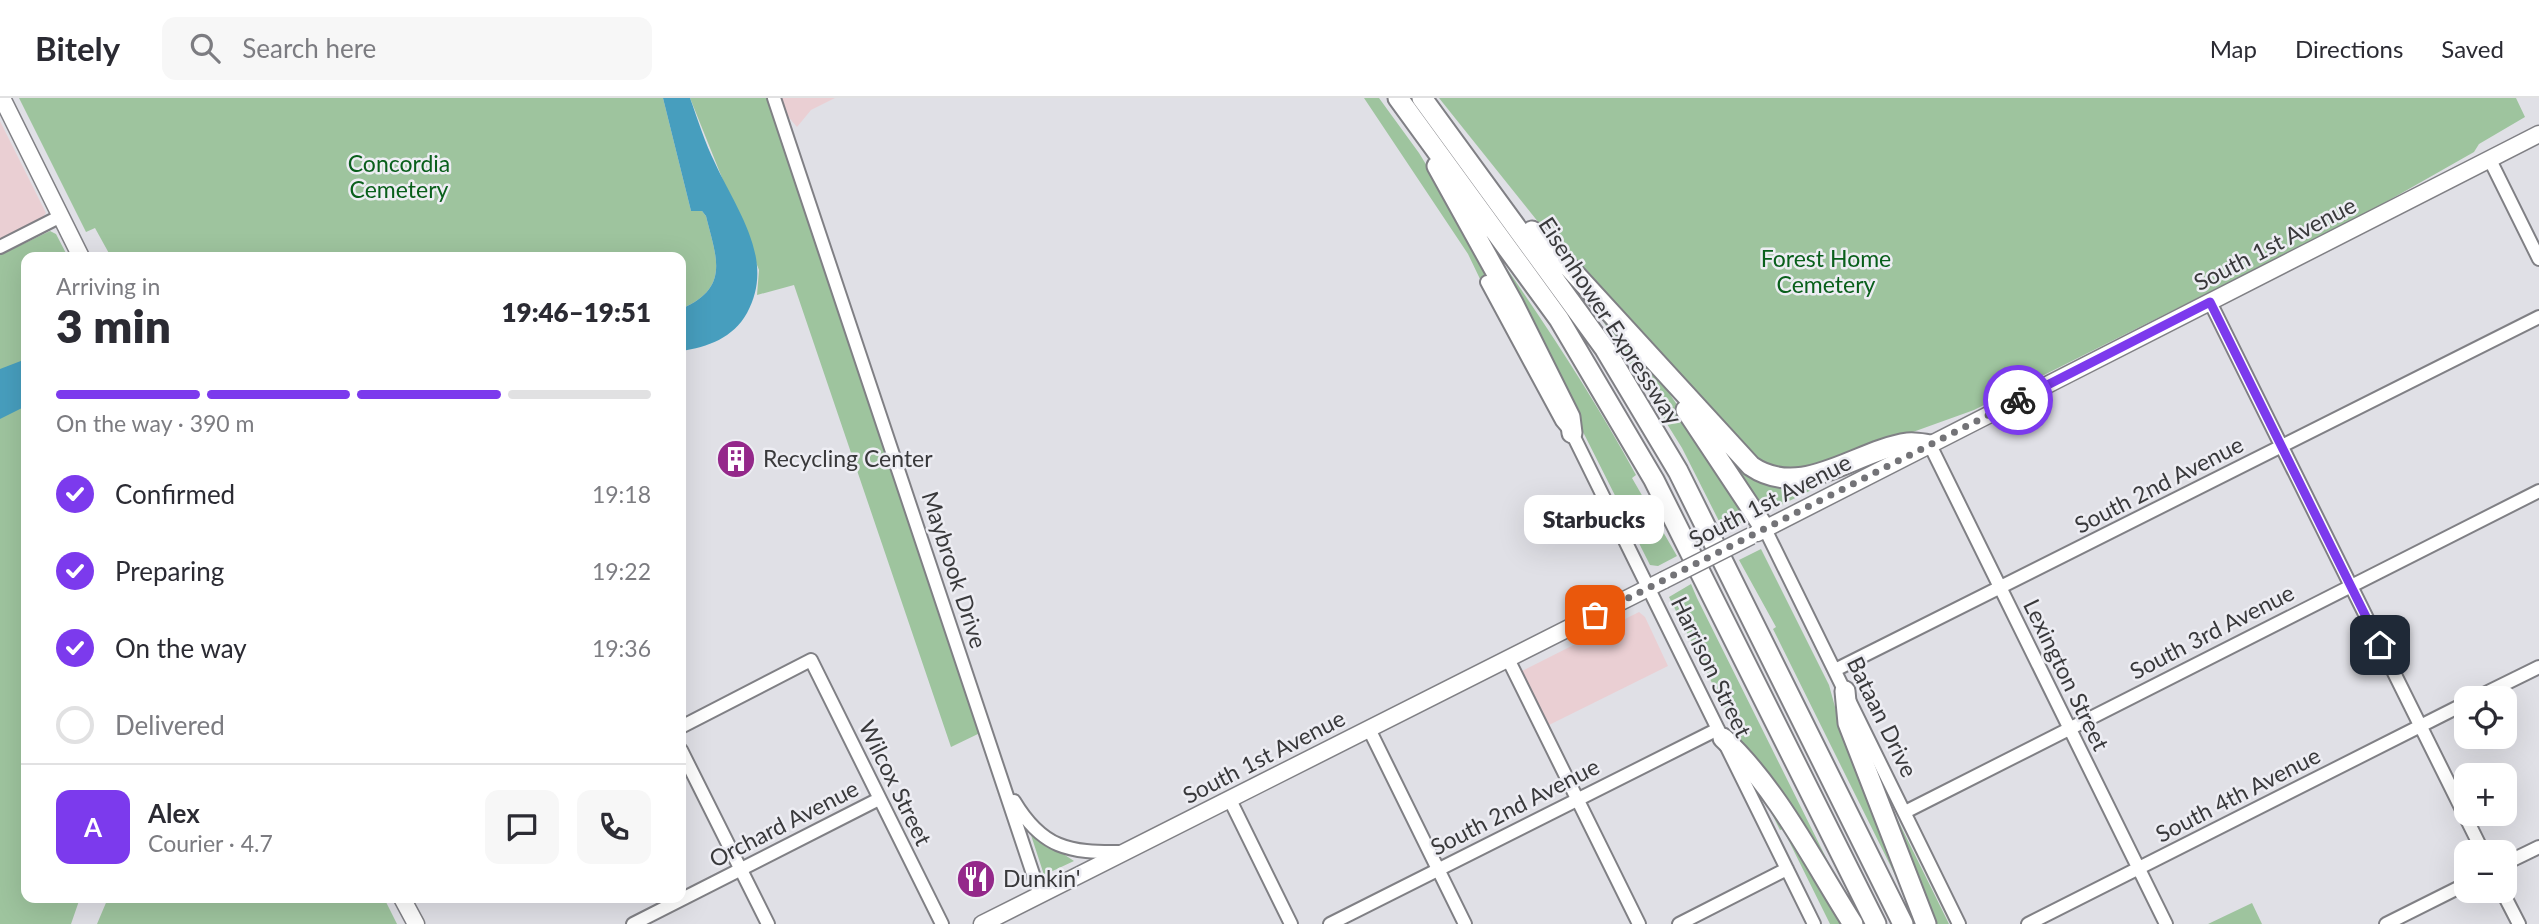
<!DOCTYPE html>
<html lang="en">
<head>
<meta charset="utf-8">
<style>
	:root { --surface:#fff; --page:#f7f7f7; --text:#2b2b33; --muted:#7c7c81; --line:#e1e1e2; --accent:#7c3aed }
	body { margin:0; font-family:Lato,sans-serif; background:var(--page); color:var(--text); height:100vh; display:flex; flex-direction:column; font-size:26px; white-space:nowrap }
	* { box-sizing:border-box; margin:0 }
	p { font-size:23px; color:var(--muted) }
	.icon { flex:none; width:38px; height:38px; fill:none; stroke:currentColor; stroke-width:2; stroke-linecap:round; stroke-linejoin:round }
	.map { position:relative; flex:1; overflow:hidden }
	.sheet { position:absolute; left:21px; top:154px; width:665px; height:651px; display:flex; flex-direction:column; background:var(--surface); border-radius:14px; box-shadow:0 7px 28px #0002 }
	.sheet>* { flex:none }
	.fabs { position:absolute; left:2454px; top:588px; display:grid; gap:14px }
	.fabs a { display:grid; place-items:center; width:63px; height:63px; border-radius:14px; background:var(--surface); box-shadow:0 7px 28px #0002; font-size:35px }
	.pin { position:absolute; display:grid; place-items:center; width:60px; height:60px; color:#fff; margin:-30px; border-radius:14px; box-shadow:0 4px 10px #0006 }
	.courier { position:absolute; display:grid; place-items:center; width:70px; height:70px; margin:-35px; border:5px solid #7c3aed; border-radius:50%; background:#fff; color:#222; box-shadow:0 2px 9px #0007 }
	.bubble { position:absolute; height:49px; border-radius:14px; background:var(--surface); box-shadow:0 7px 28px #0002; font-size:23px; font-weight:800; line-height:49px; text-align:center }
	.headline em { font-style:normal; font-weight:800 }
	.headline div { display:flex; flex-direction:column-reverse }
	.headline { display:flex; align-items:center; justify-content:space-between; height:119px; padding:0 35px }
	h1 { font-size:46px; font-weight:800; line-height:52px }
	.bar { display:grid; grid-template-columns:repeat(4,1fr); gap:10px 7px; align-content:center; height:84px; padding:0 35px }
	.bar i { height:9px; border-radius:5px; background:var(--line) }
	.bar .current { background:var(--accent) }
	.bar p { grid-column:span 4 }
	.line { display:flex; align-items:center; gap:18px; padding:0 35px; border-top:2px solid var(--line) }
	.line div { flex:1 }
	.round { display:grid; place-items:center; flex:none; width:74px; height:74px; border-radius:14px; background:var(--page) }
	ol { padding:0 35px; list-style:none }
	li { display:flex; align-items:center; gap:21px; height:77px }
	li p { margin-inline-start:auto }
	li .icon { padding:7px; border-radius:50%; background:var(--accent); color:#fff; stroke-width:4 }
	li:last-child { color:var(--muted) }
	li i { width:38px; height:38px; border:4px solid var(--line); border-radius:50% }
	header { display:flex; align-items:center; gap:42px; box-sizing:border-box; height:98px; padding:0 35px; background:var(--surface); border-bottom:2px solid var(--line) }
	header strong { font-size:33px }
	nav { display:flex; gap:38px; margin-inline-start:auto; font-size:24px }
	.search { width:490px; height:63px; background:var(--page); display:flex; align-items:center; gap:18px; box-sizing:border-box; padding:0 24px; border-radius:14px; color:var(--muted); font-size:26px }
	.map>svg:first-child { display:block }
	.commercial { fill:#eacfd3 }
	.green { fill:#9ec49e }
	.water { fill:#479ebe }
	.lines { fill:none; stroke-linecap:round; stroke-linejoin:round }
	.minor-casing { stroke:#808085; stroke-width:16 }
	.major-casing { stroke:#808085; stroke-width:19 }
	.highway-casing { stroke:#808085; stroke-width:23 }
	.minor { stroke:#fff; stroke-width:12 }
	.major { stroke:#fff; stroke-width:16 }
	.highway { stroke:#fff; stroke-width:19 }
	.major-bridge-casing { stroke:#808085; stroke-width:19; stroke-linecap:butt }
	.major-bridge { stroke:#fff; stroke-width:16 }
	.done { stroke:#737377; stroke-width:7; stroke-dasharray:0 12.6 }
	.route { stroke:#7c3aed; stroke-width:9 }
	.labels { text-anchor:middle; stroke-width:5; stroke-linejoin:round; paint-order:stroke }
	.park-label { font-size:23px; fill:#095f1b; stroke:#ededf3 }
	.street-label { font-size:23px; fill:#39393b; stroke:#ededf3 }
	.poi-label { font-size:23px; fill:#39393b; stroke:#ededf3; text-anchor:start }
</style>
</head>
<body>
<header>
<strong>Bitely</strong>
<div class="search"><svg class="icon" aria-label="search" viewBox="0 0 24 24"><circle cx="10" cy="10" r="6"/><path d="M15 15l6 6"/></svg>Search here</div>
<nav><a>Map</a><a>Directions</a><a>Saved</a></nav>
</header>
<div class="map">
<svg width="2539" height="826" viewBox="0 0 2539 826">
	<rect width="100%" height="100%" fill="#e0e0e6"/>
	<!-- commercial -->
	<path class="commercial" d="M 778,0 L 835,0 L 811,12 L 797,29 L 780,9 Z
		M 0,23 L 46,115 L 42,120 L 0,141 Z
		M 1639,514 L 1645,519 L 1668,568 L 1549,627 L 1522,573 Z"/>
	<!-- green -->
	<path class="green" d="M 19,0 L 663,0 L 691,113 L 702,113 L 706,118 C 716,159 731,190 681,211 L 681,159 L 111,159 L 95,130 L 86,134 Z
		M 690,0 L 768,0 L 980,635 L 951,649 L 794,187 L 757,197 L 759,172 Z
		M 1364,0 L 1379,0 L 1419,55 L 1492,174 L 1480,181 L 1468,156 Z
		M 1439,0 L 2516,0 L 2525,19 L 2479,46 L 2474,54 L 2363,117 L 1974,312 L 1799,375 L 1760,368 L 1563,155 Z
		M 50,133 L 56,136 L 68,159 L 26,159 L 26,800 L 80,800 L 71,826 L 0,826 L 0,157 Z
		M 1505,168 C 1552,236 1597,305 1636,377 L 1632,380 L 1677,458 L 1658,468 L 1650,467 L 1501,171 Z
		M 1593,207 L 1655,274 L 1743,405 L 1747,421 L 1725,435 L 1682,350 Z
		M 1696,315 L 1748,372 L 1850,373 L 1765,415 Z
		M 1761,451 L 1829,587 L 1838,620 L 1908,803 L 1773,531 L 1776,529 L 1739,462 Z
		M 1691,486 L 1697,500 L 1852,812 L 1743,647 L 1669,499 Z
		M 1860,637 L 1885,688 L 1882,690 L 1949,826 L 1932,826 Z
		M 1764,700 L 1846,826 L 1830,826 L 1783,731 L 1780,732 Z
		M 1030,734 L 1074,763 L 1044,777 Z
		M 108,800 L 384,800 L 397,826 L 97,826 Z
		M 2252,805 L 2262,826 L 2208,826 Z"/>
	<!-- water -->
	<path class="water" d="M 663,0 L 690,0 C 698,22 705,45 715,65 C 737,113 776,162 747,215 C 733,240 708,249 681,253 L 681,211 C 731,190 716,159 706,118 L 702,113 L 691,113 Z
		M 26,261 L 26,308 L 0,321 L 0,271 Z"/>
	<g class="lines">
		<!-- minor casing -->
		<g class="minor-casing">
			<path id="minor" d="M 774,0 L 1040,797
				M 2490,62 L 2539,161
				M 0,149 L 61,118
				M 1487,184 L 1562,323 L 1572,335 L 1814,826
				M 2210,204 L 2483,754
				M 1930,347 L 2166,826
				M 1765,431 L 1959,826
				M 1508,561 L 1639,826
				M 1835,572 L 2539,219
				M 2476,600 L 2539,569
				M 681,629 L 811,562 L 942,826
				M 1369,631 L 1465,826
				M 681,652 L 768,826
				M 1230,702 L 1291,826
				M 1014,703 C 1042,750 1069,755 1121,754
				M 1905,714 L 2539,393
				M 2504,766 L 2539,749
				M 2502,793 L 2519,826
				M 633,826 L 879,701
				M 1330,826 L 1718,631
				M 1679,826 L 1787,771
				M 2028,826 L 2466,605
				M 2386,826 L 2466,786"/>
		</g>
		<!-- major casing -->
		<g class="major-casing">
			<path id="major" d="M 2,0 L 81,159
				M 1757,435 L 2539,36
				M 402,800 L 416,826
				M 982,826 L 1664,482"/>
		</g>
		<!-- highway casing -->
		<g class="highway-casing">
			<path id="highway" d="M 1398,0 L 1559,221 L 1654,382 L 1876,826
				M 1422,0 L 1605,251 L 1678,373 L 1903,826
				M 1437,68 L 1513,205 L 1570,319 L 1572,335
				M 1532,133 L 1543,141 L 1751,368 C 1802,403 1856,352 1908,345 C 1915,344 1923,346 1930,347
				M 1686,312 L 1765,431
				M 1845,593 L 1848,625 L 1926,826
				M 1723,640 C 1777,690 1813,763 1853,826"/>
		</g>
		<!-- minor -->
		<use href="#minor" class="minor"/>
		<!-- major -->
		<use href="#major" class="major"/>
		<!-- highway -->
		<use href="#highway" class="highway"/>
		<!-- major-bridge casing -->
		<g class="major-bridge-casing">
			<path id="major-bridge" d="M 1664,482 L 1751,438"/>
		</g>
		<!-- major-bridge -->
		<use href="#major-bridge" class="major-bridge"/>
	</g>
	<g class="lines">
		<!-- done -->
		<path class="done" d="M 1595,517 L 2018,302"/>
		<!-- route -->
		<path class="route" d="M 2018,302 L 2210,204 L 2380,547"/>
	</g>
	<!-- icons -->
	<defs>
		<g id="building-disc" transform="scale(2.0125)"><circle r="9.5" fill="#94288a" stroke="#ededf3"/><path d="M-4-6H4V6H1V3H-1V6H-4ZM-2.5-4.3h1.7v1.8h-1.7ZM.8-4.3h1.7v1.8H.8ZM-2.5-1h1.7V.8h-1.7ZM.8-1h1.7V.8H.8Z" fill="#fff"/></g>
		<g id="restaurant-disc" transform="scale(2.0125)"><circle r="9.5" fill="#94288a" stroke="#ededf3"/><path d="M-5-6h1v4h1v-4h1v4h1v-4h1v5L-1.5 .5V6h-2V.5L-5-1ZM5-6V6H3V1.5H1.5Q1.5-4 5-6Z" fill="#fff"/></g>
	</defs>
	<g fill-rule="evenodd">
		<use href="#building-disc" x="736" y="361"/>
		<use href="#restaurant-disc" x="976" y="781"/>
	</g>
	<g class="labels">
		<!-- park labels -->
		<g class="park-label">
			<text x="399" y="74">Concordia<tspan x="399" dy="26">Cemetery</tspan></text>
			<text x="1826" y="169">Forest Home<tspan x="1826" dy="26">Cemetery</tspan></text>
		</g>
		<!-- street labels -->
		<g class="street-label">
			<text transform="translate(2275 146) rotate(-27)" y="8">South 1st Avenue</text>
			<text transform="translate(1610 223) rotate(57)" y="8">Eisenhower Expressway</text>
			<text transform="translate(2159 387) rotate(-27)" y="8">South 2nd Avenue</text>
			<text transform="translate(1770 403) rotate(-27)" y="8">South 1st Avenue</text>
			<text transform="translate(954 472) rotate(72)" y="8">Maybrook Drive</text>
			<text transform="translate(2212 534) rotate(-27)" y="8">South 3rd Avenue</text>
			<text transform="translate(1711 569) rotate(64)" y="8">Harrison Street</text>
			<text transform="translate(2066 577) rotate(64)" y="8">Lexington Street</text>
			<text transform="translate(1882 619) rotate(64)" y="8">Bataan Drive</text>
			<text transform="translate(1264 659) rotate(-27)" y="8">South 1st Avenue</text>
			<text transform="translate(895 685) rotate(64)" y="8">Wilcox Street</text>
			<text transform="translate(2238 697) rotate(-27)" y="8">South 4th Avenue</text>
			<text transform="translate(1515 709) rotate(-27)" y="8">South 2nd Avenue</text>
			<text transform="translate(784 726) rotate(-27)" y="8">Orchard Avenue</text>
		</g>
		<!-- poi labels -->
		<g class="poi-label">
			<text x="763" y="369">Recycling Center</text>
			<text x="1003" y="789">Dunkin'</text>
		</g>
	</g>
</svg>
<div class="fabs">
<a><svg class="icon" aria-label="locate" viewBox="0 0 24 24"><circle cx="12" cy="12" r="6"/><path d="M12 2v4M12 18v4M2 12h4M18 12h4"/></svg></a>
<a>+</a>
<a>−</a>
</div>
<div class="pin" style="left:1595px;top:517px;background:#ea580c"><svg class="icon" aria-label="bag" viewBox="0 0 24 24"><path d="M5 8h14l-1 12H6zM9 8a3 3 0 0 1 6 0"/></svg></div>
<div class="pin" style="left:2380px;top:547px;background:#1f2937"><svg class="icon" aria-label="home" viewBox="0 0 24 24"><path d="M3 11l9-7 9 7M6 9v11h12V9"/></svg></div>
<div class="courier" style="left:2018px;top:302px"><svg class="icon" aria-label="bike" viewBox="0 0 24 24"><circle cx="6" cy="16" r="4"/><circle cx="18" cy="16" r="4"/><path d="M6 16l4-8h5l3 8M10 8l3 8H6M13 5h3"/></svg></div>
<div class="bubble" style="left:1524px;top:397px;width:140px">Starbucks</div>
<section class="sheet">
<div class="headline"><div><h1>3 min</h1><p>Arriving in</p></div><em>19:46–19:51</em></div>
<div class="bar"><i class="current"></i><i class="current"></i><i class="current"></i><i></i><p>On the way · 390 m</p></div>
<ol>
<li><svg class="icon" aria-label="check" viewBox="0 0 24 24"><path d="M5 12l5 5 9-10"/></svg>Confirmed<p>19:18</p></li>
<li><svg class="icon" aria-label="check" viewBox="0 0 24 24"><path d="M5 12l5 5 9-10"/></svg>Preparing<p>19:22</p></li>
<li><svg class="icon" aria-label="check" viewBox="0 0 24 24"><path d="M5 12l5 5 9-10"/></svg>On the way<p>19:36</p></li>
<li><i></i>Delivered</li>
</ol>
<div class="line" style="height:126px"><b class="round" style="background:var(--accent);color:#fff">A</b><div><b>Alex</b><p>Courier · 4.7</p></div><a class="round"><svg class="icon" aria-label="chat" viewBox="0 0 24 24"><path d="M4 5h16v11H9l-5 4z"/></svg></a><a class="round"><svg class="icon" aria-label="phone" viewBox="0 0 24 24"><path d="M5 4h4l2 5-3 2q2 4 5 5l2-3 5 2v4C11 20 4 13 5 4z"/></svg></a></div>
</section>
</div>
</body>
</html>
